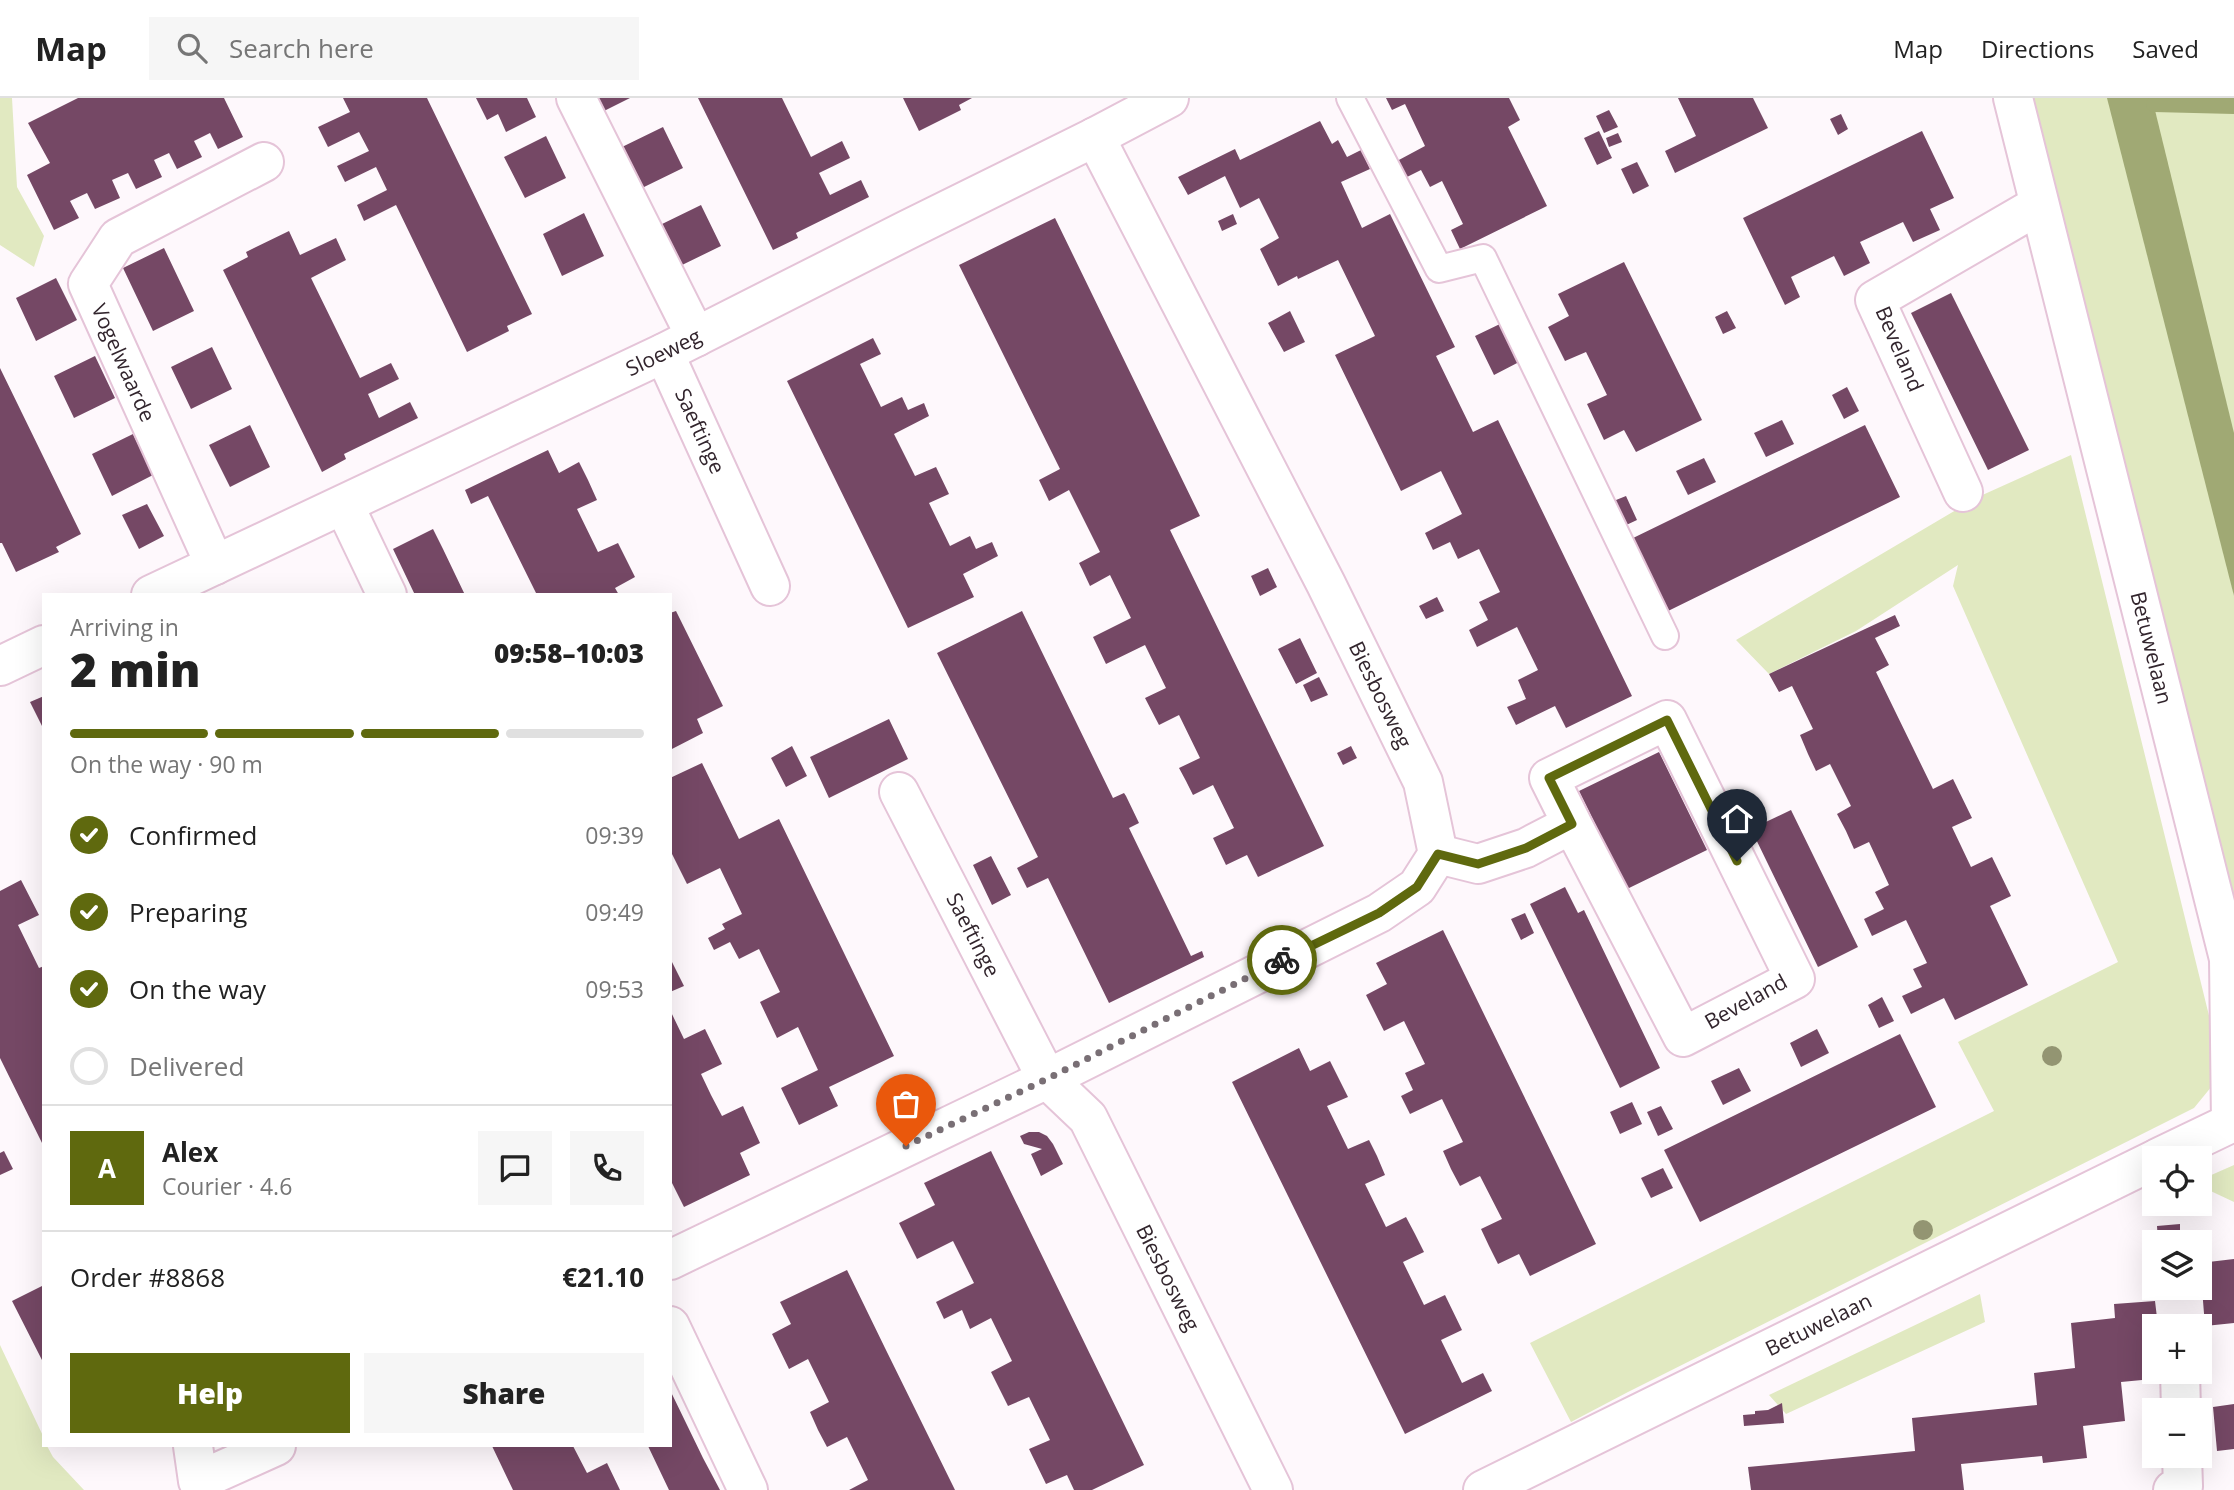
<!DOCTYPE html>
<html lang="en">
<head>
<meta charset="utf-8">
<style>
	:root { --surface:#fff; --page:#f6f6f6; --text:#222; --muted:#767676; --line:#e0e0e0; --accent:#5f690e }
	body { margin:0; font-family:"Open Sans",sans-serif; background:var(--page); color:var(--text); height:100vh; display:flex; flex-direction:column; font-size:26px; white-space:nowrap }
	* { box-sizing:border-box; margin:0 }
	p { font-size:23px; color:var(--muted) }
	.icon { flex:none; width:38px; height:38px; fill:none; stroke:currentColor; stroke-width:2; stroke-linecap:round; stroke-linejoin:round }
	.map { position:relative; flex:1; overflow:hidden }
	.drawer { position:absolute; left:42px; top:495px; width:630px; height:854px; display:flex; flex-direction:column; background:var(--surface); border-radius:0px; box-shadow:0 7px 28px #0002 }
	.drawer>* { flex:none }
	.tools { position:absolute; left:2142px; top:1048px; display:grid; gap:14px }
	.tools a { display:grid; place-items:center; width:70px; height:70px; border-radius:0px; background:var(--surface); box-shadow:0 7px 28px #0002; font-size:35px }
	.pin { position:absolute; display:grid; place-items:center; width:60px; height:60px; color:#fff; margin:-72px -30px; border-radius:50% 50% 50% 0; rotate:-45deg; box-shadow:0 0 7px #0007 }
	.pin .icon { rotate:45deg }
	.courier { position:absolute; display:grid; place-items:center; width:70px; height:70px; margin:-35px; border:5px solid #5f690e; border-radius:50%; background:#fff; color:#222; box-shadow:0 2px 9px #0007 }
	.overview em { font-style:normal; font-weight:800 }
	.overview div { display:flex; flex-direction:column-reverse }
	.overview { display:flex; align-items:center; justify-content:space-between; height:119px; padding:0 28px }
	h1 { font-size:46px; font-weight:800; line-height:52px }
	.bar { display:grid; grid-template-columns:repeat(4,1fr); gap:10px 7px; align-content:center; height:84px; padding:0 28px }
	.bar i { height:9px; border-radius:5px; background:var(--line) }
	.bar .selected { background:var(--accent) }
	.bar p { grid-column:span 4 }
	.line { display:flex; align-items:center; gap:18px; padding:0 28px; border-top:2px solid var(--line) }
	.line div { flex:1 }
	.round { display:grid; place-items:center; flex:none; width:74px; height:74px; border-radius:0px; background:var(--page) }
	ol { padding:0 28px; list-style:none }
	li { display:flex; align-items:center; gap:21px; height:77px }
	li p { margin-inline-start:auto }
	li .icon { padding:7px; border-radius:50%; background:var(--accent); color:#fff; stroke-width:4 }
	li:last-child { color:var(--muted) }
	li i { width:38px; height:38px; border:4px solid var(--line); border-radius:50% }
	.button { display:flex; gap:14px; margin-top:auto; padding:14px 28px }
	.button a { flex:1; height:80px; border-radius:0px; background:var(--accent); color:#fff; font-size:28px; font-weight:800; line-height:80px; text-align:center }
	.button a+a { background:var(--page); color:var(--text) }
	header { display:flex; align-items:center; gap:42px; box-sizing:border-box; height:98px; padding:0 35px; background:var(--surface); border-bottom:2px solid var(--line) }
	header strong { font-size:33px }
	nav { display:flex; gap:38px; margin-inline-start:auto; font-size:24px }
	.search { width:490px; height:63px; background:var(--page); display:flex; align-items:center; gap:18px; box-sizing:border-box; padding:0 24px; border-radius:0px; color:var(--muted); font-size:26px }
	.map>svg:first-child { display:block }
	.green { fill:#e1e9c1 }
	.water { fill:#a0a974 }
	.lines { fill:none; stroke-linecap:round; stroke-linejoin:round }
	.stream { stroke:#a0a974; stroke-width:16 }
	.building { fill:#754865 }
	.service-casing { stroke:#e5c4d8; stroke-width:30 }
	.minor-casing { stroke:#e5c4d8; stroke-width:42 }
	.service { stroke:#fff; stroke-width:26 }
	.minor { stroke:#fff; stroke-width:38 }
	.tree { fill:#939572 }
	.done { stroke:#796f75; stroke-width:7; stroke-dasharray:0 12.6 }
	.route { stroke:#5f690e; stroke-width:9 }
	.labels { text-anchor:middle; stroke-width:7; stroke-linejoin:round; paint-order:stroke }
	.street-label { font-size:21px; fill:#32252d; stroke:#fff }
</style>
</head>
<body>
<header>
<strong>Map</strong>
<div class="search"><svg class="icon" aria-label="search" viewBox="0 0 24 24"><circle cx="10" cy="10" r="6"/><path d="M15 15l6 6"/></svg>Search here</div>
<nav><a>Map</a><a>Directions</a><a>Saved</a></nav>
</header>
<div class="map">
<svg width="2234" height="1392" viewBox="0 0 2234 1392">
	<rect width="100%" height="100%" fill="#fef8fc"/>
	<!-- green -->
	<path class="green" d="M 0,0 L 12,0 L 17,89 L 44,138 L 34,169 L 0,147 Z
		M 2028,0 L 2234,0 L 2234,383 L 2133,37 L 2234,498 L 2234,829 Z
		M 2071,357 L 2216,946 L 2212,988 L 2194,1010 L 1628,1294 L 1571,1324 L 1530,1245 L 1994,1013 L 1958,944 L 2118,864 L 1953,488 L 1958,467 L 1856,533 L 1769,576 L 1736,542 L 1978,399 Z
		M 2234,1067 L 2234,1104 L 2200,1088 L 2200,1082 Z
		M 1980,1196 L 1985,1224 L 1786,1316 L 1769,1297 Z
		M 0,1247 L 44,1340 L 44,1348 L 47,1348 L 53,1359 L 84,1392 L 0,1392 Z"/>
	<!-- water -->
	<path class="water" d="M 2107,0 L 2152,0 L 2234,335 L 2234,498 Z"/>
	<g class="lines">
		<!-- stream -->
		<path class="stream" d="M 2154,6 L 2234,8"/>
	</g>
	<!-- building -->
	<path class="building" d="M 78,0 L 224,0 L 243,39 L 218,51 L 210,35 L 194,43 L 202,59 L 177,71 L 169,55 L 154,62 L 162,79 L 136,91 L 128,75 L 112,82 L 120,100 L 95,111 L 87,95 L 70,103 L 79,120 L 54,132 L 27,77 L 50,65 L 28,25 Z
		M 343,0 L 427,0 L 532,216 L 507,228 L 509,233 L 467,254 L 396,107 L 364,123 L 357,107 L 387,92 L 376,69 L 345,84 L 337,68 L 369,53 L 359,34 L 328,49 L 318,29 L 350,14 Z
		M 476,0 L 527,0 L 536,19 L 506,34 L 498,16 L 487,22 Z
		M 598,0 L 630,0 L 604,13 Z
		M 698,0 L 782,0 L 811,59 L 842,43 L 850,60 L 819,75 L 830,97 L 861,82 L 869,99 L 796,135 L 798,140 L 773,152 Z
		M 903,0 L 972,0 L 959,7 L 961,12 L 919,33 Z
		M 1386,0 L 1509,0 L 1520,22 L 1508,29 L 1547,108 L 1460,151 L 1451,132 L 1463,126 L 1442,83 L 1430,89 L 1421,72 L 1405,80 L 1397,63 L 1425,48 L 1405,6 L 1392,12 Z
		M 1678,0 L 1753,0 L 1768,30 L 1675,75 L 1665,53 L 1696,38 Z
		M 1609,12 L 1618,29 L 1604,35 L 1596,18 Z
		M 1841,16 L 1848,31 L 1838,37 L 1830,21 Z
		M 1320,23 L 1332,46 L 1338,42 L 1347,59 L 1361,52 L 1370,71 L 1341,84 L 1362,130 L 1390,116 L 1455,249 L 1436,258 L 1473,334 L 1498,322 L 1632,598 L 1566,630 L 1555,608 L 1516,627 L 1507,609 L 1526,601 L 1518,582 L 1538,572 L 1517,529 L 1477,549 L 1469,532 L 1488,522 L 1479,504 L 1500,494 L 1479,451 L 1458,461 L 1450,444 L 1433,452 L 1425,435 L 1462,416 L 1441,373 L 1401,393 L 1336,259 L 1335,257 L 1375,238 L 1338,162 L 1298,181 L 1297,178 L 1278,188 L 1260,151 L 1279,140 L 1259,100 L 1240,110 L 1225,78 L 1188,97 L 1178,79 L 1235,51 L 1240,62 Z
		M 663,29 L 683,70 L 642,90 L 622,49 Z
		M 1599,33 L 1612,60 L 1597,67 L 1584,40 Z
		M 1922,33 L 1954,100 L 1930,111 L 1940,132 L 1913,144 L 1903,124 L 1860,144 L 1870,165 L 1844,178 L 1834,158 L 1791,179 L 1800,199 L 1785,207 L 1743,120 Z
		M 1618,35 L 1622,44 L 1609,49 L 1606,40 Z
		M 546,38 L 566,80 L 525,100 L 504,59 Z
		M 1637,64 L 1649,88 L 1633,96 L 1621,71 Z
		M 701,107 L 721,148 L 680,168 L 660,127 Z
		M 584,115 L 604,158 L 562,178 L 543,136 Z
		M 1233,116 L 1237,126 L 1222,133 L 1218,123 Z
		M 1055,120 L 1198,414 L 1200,418 L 1170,432 L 1324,748 L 1258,779 L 1247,757 L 1226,767 L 1213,740 L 1234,730 L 1213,687 L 1193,697 L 1186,683 L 1179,670 L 1200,660 L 1179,617 L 1159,627 L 1145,600 L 1166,590 L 1145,547 L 1106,566 L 1093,539 L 1131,520 L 1110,477 L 1090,488 L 1082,471 L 1079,465 L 1100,454 L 1069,392 L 1049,403 L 1039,382 L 1060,371 L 959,167 Z
		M 289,133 L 300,157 L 336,140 L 346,162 L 311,180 L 360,280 L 391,265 L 399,281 L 368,296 L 379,320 L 410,304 L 418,320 L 344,356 L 346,361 L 322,374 L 223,172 L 248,159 L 246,154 Z
		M 164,150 L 194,213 L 153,233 L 123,170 Z
		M 1624,164 L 1702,322 L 1636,354 L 1624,332 L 1604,342 L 1587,306 L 1607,297 L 1586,254 L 1565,263 L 1548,229 L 1569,218 L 1558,196 Z
		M 56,180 L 77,222 L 36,243 L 16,200 Z
		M 1951,195 L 2029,352 L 1988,372 L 1911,215 Z
		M 1290,213 L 1305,244 L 1284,254 L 1268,225 Z
		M 1727,213 L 1736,230 L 1723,236 L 1715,219 Z
		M 1502,225 L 1521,263 L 1494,277 L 1475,238 Z
		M 873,240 L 881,256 L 860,266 L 881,309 L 902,299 L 908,312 L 924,305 L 929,318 L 894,336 L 915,378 L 936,369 L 949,396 L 929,405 L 950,448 L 970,438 L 976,451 L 992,444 L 998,458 L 963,476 L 974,499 L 908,530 L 787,283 Z
		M 212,249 L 232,291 L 191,311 L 171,269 Z
		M 95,258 L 115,300 L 74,320 L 54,278 Z
		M 0,270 L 81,436 L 56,449 L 59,454 L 16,474 L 2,445 L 0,445 Z
		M 1847,289 L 1859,313 L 1844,321 L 1832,297 Z
		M 1782,322 L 1794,346 L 1766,359 L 1754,335 Z
		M 250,327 L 270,369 L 230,389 L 209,347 Z
		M 1865,327 L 1900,399 L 1664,515 L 1629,442 Z
		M 133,336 L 153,377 L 112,398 L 92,356 Z
		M 548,352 L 559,375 L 579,364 L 588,382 L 597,402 L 577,411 L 598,454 L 618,445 L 635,479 L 615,490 L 619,497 L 537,497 L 488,398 L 471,406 L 465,392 Z
		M 1704,360 L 1716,384 L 1688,397 L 1676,373 Z
		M 1626,398 L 1637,422 L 1622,429 L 1611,404 Z
		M 147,406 L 164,438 L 139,451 L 122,417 Z
		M 433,431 L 443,451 L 465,497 L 415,497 L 393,451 Z
		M 1268,470 L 1277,489 L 1260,498 L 1251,478 Z
		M 1437,499 L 1444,513 L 1426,521 L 1419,508 Z
		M 676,513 L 723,608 L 697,621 L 703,635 L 670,652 L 670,515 Z
		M 1022,513 L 1113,700 L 1124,695 L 1126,698 L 1139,725 L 1129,730 L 1191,858 L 1202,853 L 1204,859 L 1109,905 L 1048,780 L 1027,790 L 1017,770 L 1038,759 L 937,555 Z
		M 1895,517 L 1900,528 L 1875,540 L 1889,567 L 1876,574 L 1933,691 L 1953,681 L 1972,720 L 1952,729 L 1971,769 L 1992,759 L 2011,798 L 1990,808 L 2028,887 L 1955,922 L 1944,900 L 1911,916 L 1902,898 L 1922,889 L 1913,871 L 1927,865 L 1906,822 L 1872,838 L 1864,821 L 1884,811 L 1875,794 L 1889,787 L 1869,744 L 1854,751 L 1846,733 L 1837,716 L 1851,708 L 1830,666 L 1816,673 L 1808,656 L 1800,637 L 1813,631 L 1792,588 L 1779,594 L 1769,576 Z
		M 1300,540 L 1317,575 L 1296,586 L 1278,551 Z
		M 1319,579 L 1328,597 L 1311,604 L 1303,587 Z
		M 44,598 L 44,632 L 30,604 Z
		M 889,621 L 908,661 L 829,700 L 810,659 Z
		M 792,648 L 807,678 L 786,689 L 771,660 Z
		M 1351,648 L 1357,660 L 1343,667 L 1337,655 Z
		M 1659,654 L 1707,752 L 1627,791 L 1579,693 Z
		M 702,665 L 739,741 L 779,721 L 894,958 L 829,989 L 838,1008 L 799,1027 L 781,990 L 818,972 L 798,929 L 777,940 L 760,904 L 780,894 L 759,851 L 739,861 L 730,844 L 714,852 L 708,840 L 725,831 L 722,826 L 742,816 L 720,770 L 687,786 L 670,752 L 670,680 Z
		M 1791,712 L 1858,849 L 1818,869 L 1751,731 Z
		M 991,758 L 1011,797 L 992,807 L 973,767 Z
		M 21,782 L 39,817 L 18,827 L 39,870 L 44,868 L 44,1049 L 0,960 L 0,793 Z
		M 1565,789 L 1578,815 L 1584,812 L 1660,970 L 1620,990 L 1530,806 Z
		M 1525,815 L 1534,835 L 1521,842 L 1511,821 Z
		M 1443,832 L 1596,1146 L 1530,1178 L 1519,1156 L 1498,1166 L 1489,1148 L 1481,1131 L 1502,1121 L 1480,1078 L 1460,1088 L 1451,1071 L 1443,1053 L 1463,1044 L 1442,1001 L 1410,1016 L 1401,998 L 1413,992 L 1405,975 L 1425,966 L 1404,923 L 1384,933 L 1366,897 L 1387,886 L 1376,865 Z
		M 670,860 L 684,888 L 670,894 Z
		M 1882,899 L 1894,923 L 1879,930 L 1868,907 Z
		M 670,912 L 684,941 L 705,931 L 722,966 L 701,976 L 711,997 L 722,1018 L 743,1008 L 760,1045 L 740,1055 L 750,1077 L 684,1109 L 670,1081 Z
		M 1817,931 L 1829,955 L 1801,969 L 1790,945 Z
		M 1900,936 L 1936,1009 L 1700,1124 L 1664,1052 Z
		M 1299,950 L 1310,973 L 1330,963 L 1348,999 L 1327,1008 L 1348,1051 L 1369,1042 L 1377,1058 L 1385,1077 L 1365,1086 L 1386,1129 L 1406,1119 L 1415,1136 L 1424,1154 L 1403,1164 L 1424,1207 L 1445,1197 L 1462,1232 L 1441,1242 L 1462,1285 L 1483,1275 L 1492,1293 L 1405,1336 L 1232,984 Z
		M 1739,970 L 1751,993 L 1723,1007 L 1711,983 Z
		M 1632,1004 L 1642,1026 L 1620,1036 L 1610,1014 Z
		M 1661,1008 L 1673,1031 L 1658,1038 L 1647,1014 Z
		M 1029,1034 L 1039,1034 L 1047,1038 L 1053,1046 L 1063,1066 L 1041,1078 L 1031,1056 L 1042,1051 L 1024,1046 L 1020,1038 Z
		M 4,1053 L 13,1071 L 0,1077 L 0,1055 Z
		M 991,1053 L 1144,1367 L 1092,1392 L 1074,1392 L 1067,1377 L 1046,1386 L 1029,1351 L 1050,1342 L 1029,1299 L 1008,1308 L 991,1274 L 1012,1263 L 991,1220 L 970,1231 L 962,1212 L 944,1221 L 936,1204 L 974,1185 L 953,1143 L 917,1161 L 899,1125 L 935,1107 L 924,1085 Z
		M 1663,1070 L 1673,1090 L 1651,1100 L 1641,1080 Z
		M 2180,1126 L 2180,1143 L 2158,1144 L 2157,1128 Z
		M 2234,1161 L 2234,1225 L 2205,1228 L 2200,1165 Z
		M 847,1172 L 885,1250 L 955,1392 L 849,1392 L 868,1382 L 847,1339 L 827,1349 L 818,1332 L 810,1314 L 829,1304 L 808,1261 L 789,1271 L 772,1236 L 791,1226 L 780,1204 Z
		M 44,1187 L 44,1266 L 12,1203 Z
		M 2155,1203 L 2158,1228 L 2154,1228 L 2154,1274 L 2163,1274 L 2163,1280 L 2121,1284 L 2125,1323 L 2083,1328 L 2087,1360 L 2043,1365 L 2042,1358 L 1961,1366 L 1964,1392 L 1751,1392 L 1748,1369 L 1915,1353 L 1912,1320 L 2037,1307 L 2034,1275 L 2075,1270 L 2071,1225 L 2115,1220 L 2114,1206 Z
		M 670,1292 L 703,1360 L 720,1392 L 669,1392 L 648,1348 L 670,1348 Z
		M 1782,1305 L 1784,1325 L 1744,1328 L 1743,1317 L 1755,1316 L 1755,1313 L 1768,1312 Z
		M 2234,1306 L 2234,1351 L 2217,1353 L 2213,1309 Z
		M 492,1348 L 573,1348 L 587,1375 L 607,1365 L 620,1392 L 513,1392 Z"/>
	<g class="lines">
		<!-- service casing -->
		<g class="service-casing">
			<path id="service" d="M 1350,0 L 1439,171 L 1483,160 L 1665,538"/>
		</g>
		<!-- minor casing -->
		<g class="minor-casing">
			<g id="minor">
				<path d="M 576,0 L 696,239"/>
				<path id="s1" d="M 2013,0 L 2229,861 L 2231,1025 L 2158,1060"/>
				<path id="s2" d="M 664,255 L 770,488"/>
				<path d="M 1963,394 L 1875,202 L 2039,107"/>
				<path d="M 344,407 L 387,497"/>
				<path d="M 215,467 L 88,186 L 118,140 L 264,64"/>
				<path id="s3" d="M 151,497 L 664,255 L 907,132 L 1095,39 L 1169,0"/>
				<path d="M 0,568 L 44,547"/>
				<path id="s4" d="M 899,694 L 1047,981 L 1088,1020 L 1273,1392"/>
				<path d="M 1438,756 L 1478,766 L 1526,750 L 1572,726 L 1549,680 L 1667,622 L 1795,881 L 1683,939 L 1572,726"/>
				<path d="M 670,1162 L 1047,981 L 1379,815 L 1417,789 L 1438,756 L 1423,684 L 1326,486 L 1095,39"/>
				<path d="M 670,1228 L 748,1392"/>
				<path d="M 2180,1274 L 2181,1312"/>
				<path d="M 193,1348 L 198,1383 L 276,1348"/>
				<path id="s5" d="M 1483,1392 L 2154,1062"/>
				<path d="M 2173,1392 L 2183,1388 L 2182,1358"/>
			</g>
		</g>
		<!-- service -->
		<use href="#service" class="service"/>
		<!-- minor -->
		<use href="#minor" class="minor"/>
	</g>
	<!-- trees -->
	<g class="tree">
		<circle cx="2052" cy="958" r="10"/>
		<circle cx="1923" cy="1132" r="10"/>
	</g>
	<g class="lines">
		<!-- done -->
		<path class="done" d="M 906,1048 L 1047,981 L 1282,862"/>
		<!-- route -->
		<path class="route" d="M 1282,862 L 1379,815 L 1417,789 L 1438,756 L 1478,766 L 1526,750 L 1572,726 L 1549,680 L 1667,622 L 1737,763"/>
	</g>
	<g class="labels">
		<!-- street labels -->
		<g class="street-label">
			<text transform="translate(1899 251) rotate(67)" y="7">Beveland</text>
			<text dy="7" stroke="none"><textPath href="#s3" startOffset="567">Sloeweg</textPath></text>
			<text transform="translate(123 265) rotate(66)" y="7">Vogelwaarde</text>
			<text dy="7" stroke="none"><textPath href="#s2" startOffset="86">Saeftinge</textPath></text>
			<text dy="7" stroke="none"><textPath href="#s1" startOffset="567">Betuwelaan</textPath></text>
			<text transform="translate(1380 597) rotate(64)" y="7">Biesbosweg</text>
			<text dy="7" stroke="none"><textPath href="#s4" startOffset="161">Saeftinge</textPath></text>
			<text transform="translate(1746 904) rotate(-29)" y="7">Beveland</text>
			<text dy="7" stroke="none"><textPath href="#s4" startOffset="558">Biesbosweg</textPath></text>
			<text dy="7" stroke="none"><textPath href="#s5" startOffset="374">Betuwelaan</textPath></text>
		</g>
	</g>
</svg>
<div class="tools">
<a><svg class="icon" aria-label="locate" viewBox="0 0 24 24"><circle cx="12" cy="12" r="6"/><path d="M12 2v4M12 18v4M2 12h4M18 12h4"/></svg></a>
<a><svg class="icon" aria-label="layers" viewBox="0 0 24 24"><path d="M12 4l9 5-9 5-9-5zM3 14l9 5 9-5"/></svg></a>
<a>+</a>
<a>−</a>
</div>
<div class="pin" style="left:906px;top:1048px;background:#ea580c"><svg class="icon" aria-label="bag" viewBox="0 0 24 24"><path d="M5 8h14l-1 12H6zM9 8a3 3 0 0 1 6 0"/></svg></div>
<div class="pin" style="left:1737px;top:763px;background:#1f2937"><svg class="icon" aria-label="home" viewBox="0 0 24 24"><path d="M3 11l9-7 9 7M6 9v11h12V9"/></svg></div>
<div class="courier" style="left:1282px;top:862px"><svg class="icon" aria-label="bike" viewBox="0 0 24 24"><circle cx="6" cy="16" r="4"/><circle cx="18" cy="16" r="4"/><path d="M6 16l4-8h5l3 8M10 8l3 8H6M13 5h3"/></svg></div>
<section class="drawer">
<div class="overview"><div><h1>2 min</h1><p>Arriving in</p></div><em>09:58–10:03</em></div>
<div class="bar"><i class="selected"></i><i class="selected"></i><i class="selected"></i><i></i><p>On the way · 90 m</p></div>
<ol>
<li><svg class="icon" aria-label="check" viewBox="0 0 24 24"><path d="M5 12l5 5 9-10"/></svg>Confirmed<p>09:39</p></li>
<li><svg class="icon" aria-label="check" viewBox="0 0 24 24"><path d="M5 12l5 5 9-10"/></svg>Preparing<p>09:49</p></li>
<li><svg class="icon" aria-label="check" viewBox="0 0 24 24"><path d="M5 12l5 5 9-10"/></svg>On the way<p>09:53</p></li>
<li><i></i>Delivered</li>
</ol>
<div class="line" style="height:126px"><b class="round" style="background:var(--accent);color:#fff">A</b><div><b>Alex</b><p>Courier · 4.6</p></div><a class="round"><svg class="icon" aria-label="chat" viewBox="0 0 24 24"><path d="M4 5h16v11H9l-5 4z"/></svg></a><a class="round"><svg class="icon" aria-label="phone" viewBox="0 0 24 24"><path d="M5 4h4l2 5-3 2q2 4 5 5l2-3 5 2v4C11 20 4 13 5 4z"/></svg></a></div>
<div class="line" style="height:91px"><div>Order #8868</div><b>€21.10</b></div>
<div class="button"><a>Help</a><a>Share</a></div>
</section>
</div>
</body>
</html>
